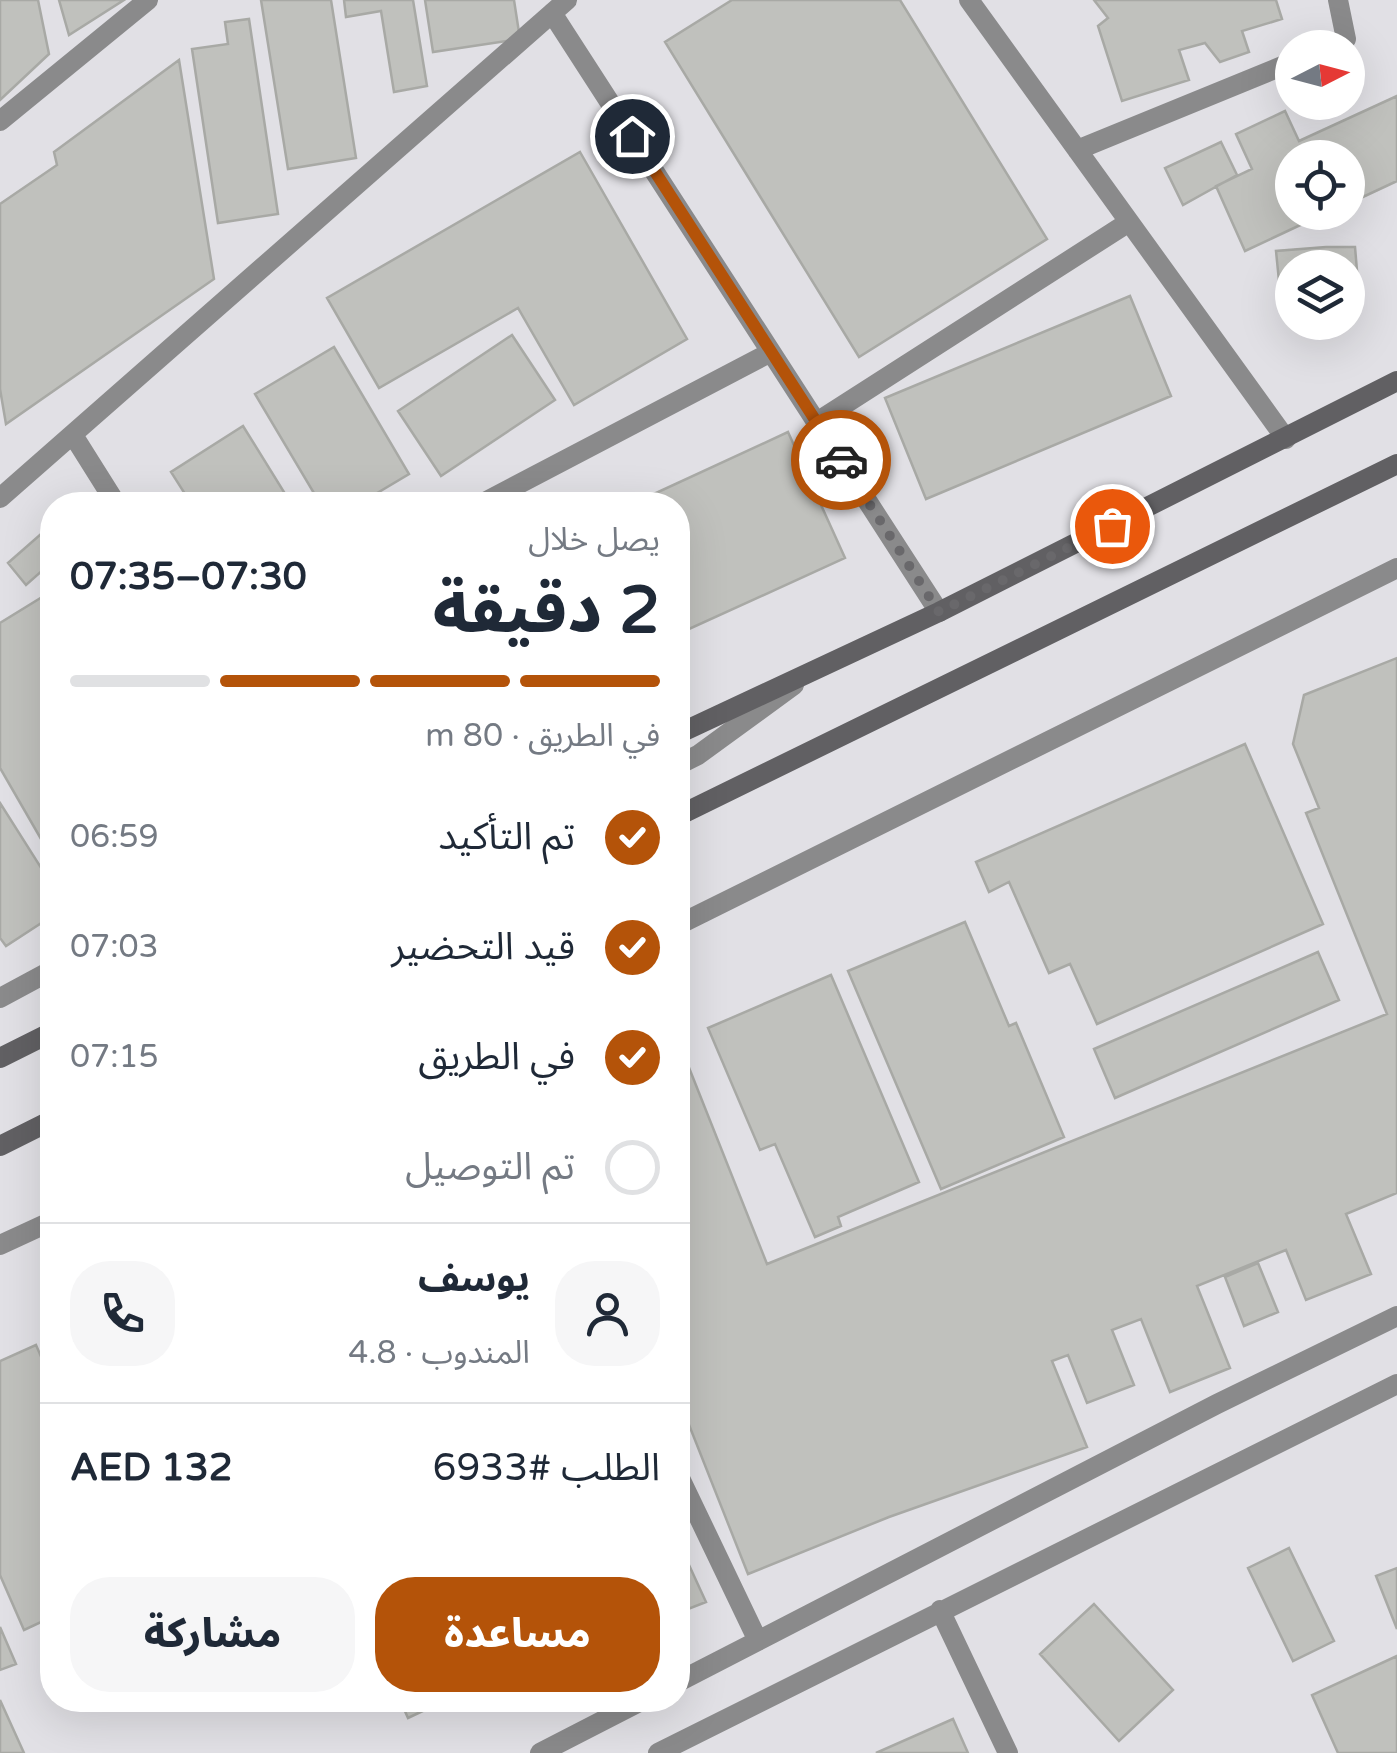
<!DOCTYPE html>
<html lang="ar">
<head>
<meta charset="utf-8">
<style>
	:root { --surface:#fff; --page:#f6f6f7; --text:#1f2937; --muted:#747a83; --line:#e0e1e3; --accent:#b45309 }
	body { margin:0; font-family:"Varela Round","Noto Sans Arabic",sans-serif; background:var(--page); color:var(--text); direction:rtl; height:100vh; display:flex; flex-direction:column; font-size:38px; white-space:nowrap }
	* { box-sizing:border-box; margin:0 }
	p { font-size:32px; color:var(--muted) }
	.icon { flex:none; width:55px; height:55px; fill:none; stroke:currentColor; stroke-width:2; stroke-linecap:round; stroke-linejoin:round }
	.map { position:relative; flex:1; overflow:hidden; direction:ltr }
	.panel { position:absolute; left:40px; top:492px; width:650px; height:1220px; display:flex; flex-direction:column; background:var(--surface); border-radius:40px; box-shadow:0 10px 40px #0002; direction:rtl }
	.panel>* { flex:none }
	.needle { width:65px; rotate:84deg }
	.tools { position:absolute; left:1275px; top:30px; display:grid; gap:20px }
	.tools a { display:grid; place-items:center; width:90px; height:90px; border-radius:50%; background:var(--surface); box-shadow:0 10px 40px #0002; font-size:50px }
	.pin { position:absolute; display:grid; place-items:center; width:85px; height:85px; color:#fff; margin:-42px; border:5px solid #fff; border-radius:50%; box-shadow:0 2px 10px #0007 }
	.courier { position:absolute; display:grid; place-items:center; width:100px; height:100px; margin:-50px; border:8px solid #b45309; border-radius:50%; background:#fff; color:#222; box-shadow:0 2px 12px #0007 }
	.headline em { font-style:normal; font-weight:800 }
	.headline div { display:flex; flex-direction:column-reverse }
	.headline { display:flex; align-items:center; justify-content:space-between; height:170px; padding:0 30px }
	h1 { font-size:65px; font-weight:800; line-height:75px }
	.bar { display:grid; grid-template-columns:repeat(4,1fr); gap:15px 10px; align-content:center; height:120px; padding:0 30px }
	.bar i { height:12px; border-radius:8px; background:var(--line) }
	.bar .current { background:var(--accent) }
	.bar p { grid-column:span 4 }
	.line { display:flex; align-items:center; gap:25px; padding:0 30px; border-top:2px solid var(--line) }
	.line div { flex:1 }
	.round { display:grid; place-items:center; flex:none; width:105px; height:105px; border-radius:40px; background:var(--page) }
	ol { padding:0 30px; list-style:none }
	li { display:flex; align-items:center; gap:30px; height:110px }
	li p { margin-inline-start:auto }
	li .icon { padding:10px; border-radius:50%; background:var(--accent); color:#fff; stroke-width:4 }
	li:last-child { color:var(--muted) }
	li i { width:55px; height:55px; border:5px solid var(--line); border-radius:50% }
	.action { display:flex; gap:20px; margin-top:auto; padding:20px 30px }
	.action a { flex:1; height:115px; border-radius:40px; background:var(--accent); color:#fff; font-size:40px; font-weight:800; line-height:115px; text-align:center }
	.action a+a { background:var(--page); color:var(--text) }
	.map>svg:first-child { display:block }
	.building { fill:#c0c1bd; stroke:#a8a9a5; stroke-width:2.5 }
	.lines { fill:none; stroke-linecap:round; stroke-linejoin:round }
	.minor { stroke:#8a8a8b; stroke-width:20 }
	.secondary { stroke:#616063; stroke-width:20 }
	.done { stroke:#69686b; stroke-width:10; stroke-dasharray:0 18 }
	.route { stroke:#b45309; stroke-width:12 }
</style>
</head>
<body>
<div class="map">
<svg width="1397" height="1753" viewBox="0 0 1397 1753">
	<rect width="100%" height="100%" fill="#e1e0e5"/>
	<!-- building -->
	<path class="building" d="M 0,0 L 38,0 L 49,54 L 0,100 Z
		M 59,0 L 124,0 L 69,35 Z
		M 261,0 L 331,0 L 356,158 L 288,169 Z
		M 344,0 L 413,0 L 427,86 L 394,92 L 381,11 L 346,17 Z
		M 425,0 L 514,0 L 520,39 L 433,52 Z
		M 732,0 L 900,0 L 1047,239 L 859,357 L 665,42 Z
		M 1094,0 L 1276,0 L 1282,19 L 1242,31 L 1249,52 L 1220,62 L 1205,43 L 1179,50 L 1189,80 L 1122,101 L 1098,26 L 1108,18 Z
		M 249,19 L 278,214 L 218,223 L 192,49 L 228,44 L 225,22 Z
		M 179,60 L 214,279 L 6,424 L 0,389 L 0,204 L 57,165 L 54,152 Z
		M 1397,96 L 1397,181 L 1348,204 L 1348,158 L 1292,158 L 1292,212 L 1328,212 L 1245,251 L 1216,186 L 1252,169 L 1236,134 L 1285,111 L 1299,141 Z
		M 1221,142 L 1237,175 L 1183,205 L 1165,168 Z
		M 580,152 L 687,339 L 574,405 L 518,308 L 379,388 L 327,298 Z
		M 1326,247 L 1355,247 L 1359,294 L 1348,295 L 1348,268 L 1292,268 L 1292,300 L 1281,301 L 1276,251 Z
		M 1130,296 L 1171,396 L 926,499 L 885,398 Z
		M 512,335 L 555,400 L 441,476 L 398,411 Z
		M 334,347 L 409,474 L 357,505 L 321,505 L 255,394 Z
		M 243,426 L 292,505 L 192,505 L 171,472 Z
		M 788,432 L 845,558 L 678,634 L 678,505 L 630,505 Z
		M 41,534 L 52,547 L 52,562 L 26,585 L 8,563 Z
		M 52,591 L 52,858 L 0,768 L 0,623 Z
		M 1397,658 L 1397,1193 L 1346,1214 L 1371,1274 L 1306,1300 L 1286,1250 L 1197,1286 L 1230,1368 L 1170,1392 L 1141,1319 L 1112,1330 L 1134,1385 L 1087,1403 L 1068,1355 L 1052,1361 L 1087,1447 L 889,1517 L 748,1574 L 678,1397 L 678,1040 L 767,1264 L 1387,1014 L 1306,813 L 1319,808 L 1293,744 L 1304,695 Z
		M 1245,744 L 1323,924 L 1097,1024 L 1070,964 L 1049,973 L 1009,882 L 989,892 L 976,862 Z
		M 0,803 L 52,885 L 52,916 L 6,946 L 0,938 Z
		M 965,922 L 1009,1026 L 1016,1023 L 1064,1137 L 941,1189 L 848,971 Z
		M 1318,952 L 1339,1000 L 1115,1098 L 1094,1049 Z
		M 831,975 L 919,1182 L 838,1217 L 841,1226 L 815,1237 L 775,1144 L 760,1150 L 708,1028 Z
		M 1258,1263 L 1278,1312 L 1244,1326 L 1225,1277 Z
		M 36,1345 L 52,1382 L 52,1617 L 24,1630 L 0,1575 L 0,1361 Z
		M 678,1541 L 706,1602 L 678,1613 Z
		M 1289,1548 L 1334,1641 L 1293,1661 L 1248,1568 Z
		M 1397,1568 L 1397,1629 L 1376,1576 Z
		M 1094,1604 L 1173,1690 L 1119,1741 L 1040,1654 Z
		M 0,1627 L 16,1664 L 0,1670 Z
		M 1397,1656 L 1397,1753 L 1338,1753 L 1312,1695 Z
		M 0,1700 L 24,1753 L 0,1753 Z
		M 400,1700 L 446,1700 L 408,1718 Z
		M 953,1719 L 968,1753 L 876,1753 Z"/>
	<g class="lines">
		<!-- minor -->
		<path class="minor" d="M 969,0 L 1286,439
			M 552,13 L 939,612
			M 1327,48 L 1346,39 L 1338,0
			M 0,121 L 148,0
			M 1077,150 L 1292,62
			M 817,422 L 1129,222
			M 73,435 L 117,505
			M 0,498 L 567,0
			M 479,505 L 771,352
			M 678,765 L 698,755 L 794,685
			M 678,925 L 1397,568
			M 0,998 L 52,970
			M 0,1245 L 52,1221
			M 678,1474 L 758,1641
			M 940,1610 L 1008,1753
			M 678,1682 L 1217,1404 L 1397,1316
			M 540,1753 L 643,1700
			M 658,1753 L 1397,1384"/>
		<!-- secondary -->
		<path class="secondary" d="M 678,734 L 939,612 L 1397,381
			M 678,816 L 1397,464
			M 0,1058 L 52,1032
			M 0,1146 L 52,1120"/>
	</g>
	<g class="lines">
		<!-- done -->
		<path class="done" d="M 841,460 L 939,612 L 1112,526"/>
		<!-- route -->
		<path class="route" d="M 632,136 L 841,460"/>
	</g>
</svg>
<div class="tools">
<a><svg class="needle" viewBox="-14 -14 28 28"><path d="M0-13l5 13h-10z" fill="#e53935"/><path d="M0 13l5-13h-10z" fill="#747a83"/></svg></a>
<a><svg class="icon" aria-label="locate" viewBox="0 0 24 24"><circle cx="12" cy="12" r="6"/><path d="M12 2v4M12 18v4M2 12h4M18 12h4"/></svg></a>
<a><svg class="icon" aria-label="layers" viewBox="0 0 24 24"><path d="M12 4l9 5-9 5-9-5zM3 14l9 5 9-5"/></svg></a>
</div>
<div class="pin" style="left:1112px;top:526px;background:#ea580c"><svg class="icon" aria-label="bag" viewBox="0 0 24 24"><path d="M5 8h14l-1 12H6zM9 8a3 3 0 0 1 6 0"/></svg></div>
<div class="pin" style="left:632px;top:136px;background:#1f2937"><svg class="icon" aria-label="home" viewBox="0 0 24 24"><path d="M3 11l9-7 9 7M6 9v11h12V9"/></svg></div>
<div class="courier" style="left:841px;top:460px"><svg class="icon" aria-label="car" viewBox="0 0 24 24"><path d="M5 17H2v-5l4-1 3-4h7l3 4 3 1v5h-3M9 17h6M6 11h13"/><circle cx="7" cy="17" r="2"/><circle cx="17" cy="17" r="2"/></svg></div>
<section class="panel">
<div class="headline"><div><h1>2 دقيقة</h1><p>يصل خلال</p></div><em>07:30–07:35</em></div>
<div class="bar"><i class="current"></i><i class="current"></i><i class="current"></i><i></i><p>في الطريق · 80 m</p></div>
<ol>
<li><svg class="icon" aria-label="check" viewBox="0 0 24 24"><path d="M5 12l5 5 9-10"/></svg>تم التأكيد<p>06:59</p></li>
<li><svg class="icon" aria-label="check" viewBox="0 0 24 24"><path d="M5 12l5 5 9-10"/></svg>قيد التحضير<p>07:03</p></li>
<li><svg class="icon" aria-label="check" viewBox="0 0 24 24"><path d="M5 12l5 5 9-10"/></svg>في الطريق<p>07:15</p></li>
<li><i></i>تم التوصيل</li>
</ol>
<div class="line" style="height:180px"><a class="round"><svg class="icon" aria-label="person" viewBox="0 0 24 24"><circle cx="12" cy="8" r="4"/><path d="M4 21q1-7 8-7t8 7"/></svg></a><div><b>يوسف</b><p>المندوب · 4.8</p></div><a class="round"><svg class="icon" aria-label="phone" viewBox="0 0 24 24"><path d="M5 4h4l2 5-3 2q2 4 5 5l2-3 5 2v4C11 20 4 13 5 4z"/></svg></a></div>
<div class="line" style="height:130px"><div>الطلب #6933</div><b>AED 132</b></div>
<div class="action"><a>مساعدة</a><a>مشاركة</a></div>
</section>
</div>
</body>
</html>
